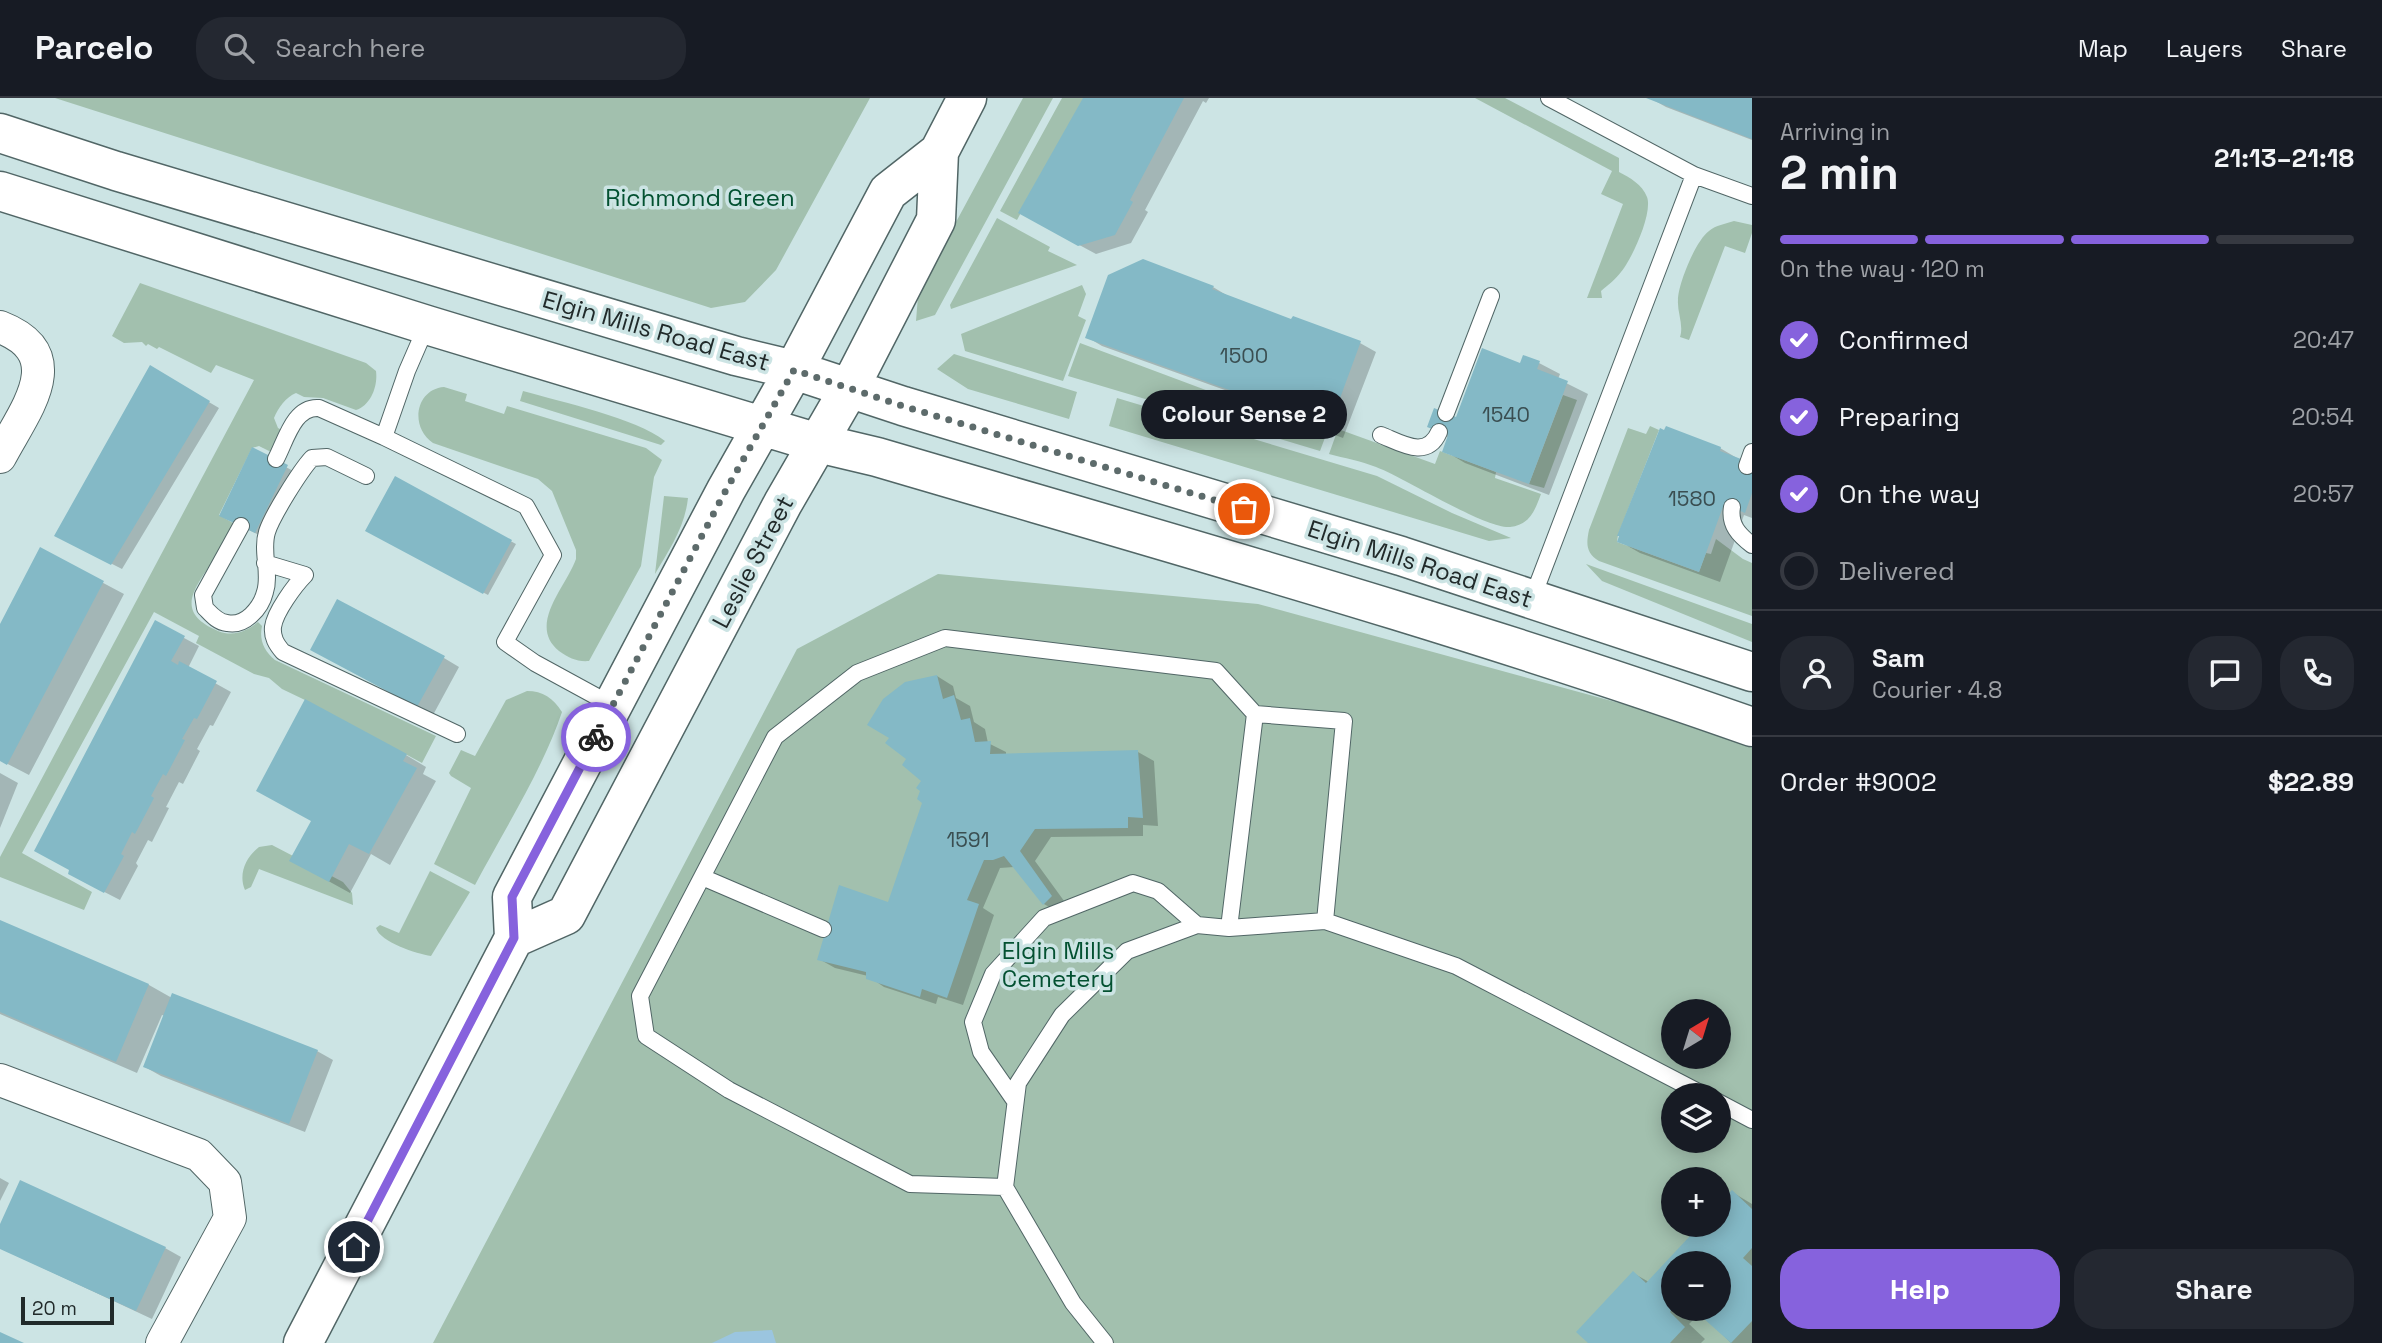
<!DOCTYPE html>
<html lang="en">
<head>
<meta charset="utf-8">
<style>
	:root { --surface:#171b24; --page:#242831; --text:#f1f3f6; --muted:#9ea1a6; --line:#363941; --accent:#8662dd }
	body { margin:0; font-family:"Space Grotesk",sans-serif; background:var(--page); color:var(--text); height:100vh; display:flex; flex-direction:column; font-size:26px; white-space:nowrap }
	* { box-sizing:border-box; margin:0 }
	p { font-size:23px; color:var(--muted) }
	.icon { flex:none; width:38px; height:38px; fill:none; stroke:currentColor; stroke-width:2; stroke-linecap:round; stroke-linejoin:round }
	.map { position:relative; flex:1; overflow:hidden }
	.panel { display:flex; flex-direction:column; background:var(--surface); width:630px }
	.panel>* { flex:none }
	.needle { width:46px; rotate:38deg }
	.fabs { position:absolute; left:1661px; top:901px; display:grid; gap:14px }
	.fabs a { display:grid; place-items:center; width:70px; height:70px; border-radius:50%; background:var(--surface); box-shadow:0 4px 18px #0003; font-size:35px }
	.scale { position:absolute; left:21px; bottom:18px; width:93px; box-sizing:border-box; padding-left:7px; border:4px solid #212a2a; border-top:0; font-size:19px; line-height:24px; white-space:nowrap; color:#212a2a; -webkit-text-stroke:5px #cce4e4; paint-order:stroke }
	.pin { position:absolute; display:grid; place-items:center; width:60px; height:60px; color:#fff; margin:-30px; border:4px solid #fff; border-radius:50%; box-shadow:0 2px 7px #0007 }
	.courier { position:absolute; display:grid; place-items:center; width:70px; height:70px; margin:-35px; border:5px solid #8662dd; border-radius:50%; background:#fff; color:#222; box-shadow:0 2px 9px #0007 }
	.bubble { position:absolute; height:49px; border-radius:24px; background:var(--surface); box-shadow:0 4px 18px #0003; font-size:23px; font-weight:700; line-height:49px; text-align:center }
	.headline em { font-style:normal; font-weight:700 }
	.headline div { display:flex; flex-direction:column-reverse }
	.headline { display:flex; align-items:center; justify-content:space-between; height:119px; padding:0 28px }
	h1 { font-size:46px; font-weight:700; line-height:52px }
	.bar { display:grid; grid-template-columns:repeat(4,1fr); gap:10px 7px; align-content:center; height:84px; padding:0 28px }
	.bar i { height:9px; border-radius:5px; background:var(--line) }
	.bar .current { background:var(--accent) }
	.bar p { grid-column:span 4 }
	.line { display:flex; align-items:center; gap:18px; padding:0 28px; border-top:2px solid var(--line) }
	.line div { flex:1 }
	.round { display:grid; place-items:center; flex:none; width:74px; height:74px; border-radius:28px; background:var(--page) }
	ol { padding:0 28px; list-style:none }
	li { display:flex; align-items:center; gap:21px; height:77px }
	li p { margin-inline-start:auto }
	li .icon { padding:7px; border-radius:50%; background:var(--accent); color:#fff; stroke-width:4 }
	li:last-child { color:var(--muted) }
	li i { width:38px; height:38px; border:4px solid var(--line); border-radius:50% }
	.button { display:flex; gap:14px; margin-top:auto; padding:14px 28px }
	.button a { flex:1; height:80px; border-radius:28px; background:var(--accent); color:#fff; font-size:28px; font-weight:700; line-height:80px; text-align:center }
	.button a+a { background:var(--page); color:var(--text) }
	header { display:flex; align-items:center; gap:42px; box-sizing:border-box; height:98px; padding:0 35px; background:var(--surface); border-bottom:2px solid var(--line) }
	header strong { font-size:33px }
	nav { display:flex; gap:38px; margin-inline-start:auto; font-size:24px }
	.search { width:490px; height:63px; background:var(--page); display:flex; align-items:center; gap:18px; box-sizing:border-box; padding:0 24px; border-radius:28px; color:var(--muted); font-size:26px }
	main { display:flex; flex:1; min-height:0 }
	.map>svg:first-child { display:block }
	.green { fill:#a2c0ae; fill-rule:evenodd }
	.water { fill:#9bc5df }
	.shadow { fill:#0003; fill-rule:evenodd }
	.building { fill:#84b9c6 }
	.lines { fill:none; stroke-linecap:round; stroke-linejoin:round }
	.lane-casing { stroke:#516666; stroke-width:18 }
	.street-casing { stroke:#516666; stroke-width:34 }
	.secondary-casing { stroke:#516666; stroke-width:41 }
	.lane { stroke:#fff; stroke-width:16 }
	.street { stroke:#fff; stroke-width:32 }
	.secondary { stroke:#fff; stroke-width:38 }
	.done { stroke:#5d6b6b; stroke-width:7; stroke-dasharray:0 12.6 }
	.route { stroke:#8662dd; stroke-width:9 }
	.labels { text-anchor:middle; stroke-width:7; stroke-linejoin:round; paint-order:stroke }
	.number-label { font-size:21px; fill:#3a4e51 }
	.park-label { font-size:24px; fill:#035131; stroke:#cce4e4 }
	.street-label { font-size:24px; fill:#212a2a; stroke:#cce4e4 }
</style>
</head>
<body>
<header>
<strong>Parcelo</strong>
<div class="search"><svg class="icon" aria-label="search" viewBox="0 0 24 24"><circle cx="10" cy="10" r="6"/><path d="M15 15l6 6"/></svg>Search here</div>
<nav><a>Map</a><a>Layers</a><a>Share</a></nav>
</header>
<main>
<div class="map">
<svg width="1752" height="1245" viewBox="0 0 1752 1245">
	<rect width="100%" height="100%" fill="#cce4e4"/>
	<!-- green -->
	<path class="green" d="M 55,0 L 870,0 L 776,172 L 745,204 L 711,210 Z
		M 1023,0 L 1053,0 L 935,217 L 916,223 L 918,198 L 922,187 Z
		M 1062,0 L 1088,0 L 1051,59 L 1017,122 L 1000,113 Z
		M 1475,0 L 1505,0 L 1619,60 L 1619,74 C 1630,80 1642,86 1647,99 C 1653,115 1632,161 1621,174 C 1616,181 1608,187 1601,193 L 1602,200 L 1587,200 L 1623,106 L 1601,96 L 1612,73 Z
		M 997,120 L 1050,149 L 1048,153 L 1077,167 L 951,211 L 950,207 Z
		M 1734,123 L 1752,127 L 1752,135 L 1745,155 L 1725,148 L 1689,242 L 1680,239 C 1684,227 1677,214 1678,202 C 1678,186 1696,142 1709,133 C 1716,127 1725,126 1734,123 Z
		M 140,185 L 366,265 L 376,273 C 378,288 371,307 356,312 L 323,300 L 304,299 L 296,295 C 286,299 278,310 274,320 L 278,330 L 282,332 L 271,354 L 259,348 L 252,350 L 219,417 L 233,425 C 227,436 222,448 215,459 C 199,486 170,513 218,533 C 233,539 246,534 258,524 L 262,528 C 259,542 264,553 275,562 L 436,638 L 422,665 L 305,602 L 282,591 L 269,580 L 254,576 L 196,545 L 199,538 L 154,514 L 22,755 L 92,794 L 84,812 L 0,779 L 0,759 L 254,282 L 216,267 L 211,275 L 159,249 L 157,251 L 148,246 L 146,248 L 142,244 L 124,245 L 112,238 Z
		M 1082,187 L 1086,196 L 1078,218 L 1086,222 L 1063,283 L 965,253 L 961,236 Z
		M 1080,245 L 1326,337 L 1320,353 L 1068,278 Z
		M 954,256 L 1077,294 L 1069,321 L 968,291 L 937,271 Z
		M 444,289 L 467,296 L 465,303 L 504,316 L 507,308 L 646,350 L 662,362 L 654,379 L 641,468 L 589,563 C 577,564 569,560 559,553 C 527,527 566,489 576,461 L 576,452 L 552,393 L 538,381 L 433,345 C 409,329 416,291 444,289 Z
		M 523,293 C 561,304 636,320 665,343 L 661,347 L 520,303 Z
		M 1563,297 L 1577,302 L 1544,390 L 1529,386 Z
		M 1117,300 L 1377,378 L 1452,415 L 1511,440 L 1489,443 L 1109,328 Z
		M 1650,328 L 1659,332 L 1618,437 L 1617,444 L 1699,474 L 1706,455 L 1711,456 L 1716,441 L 1743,461 L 1752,465 L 1752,518 L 1599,463 C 1586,455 1586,446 1589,432 L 1628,330 L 1646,336 Z
		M 1338,331 L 1435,366 L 1440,353 L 1496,374 L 1495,380 L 1541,396 C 1535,412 1530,427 1510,429 C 1485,431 1405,380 1376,369 C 1361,363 1344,360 1329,356 Z
		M 664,398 L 688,400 C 685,429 669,452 655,476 Z
		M 1586,466 L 1752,526 L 1752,544 L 1602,483 Z
		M 938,476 L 1258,506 L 1685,623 L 1752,650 L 1752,1245 L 433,1245 L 797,551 ZM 1673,914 L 1718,914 L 1718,959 L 1673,959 ZM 1673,998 L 1718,998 L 1718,1043 L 1673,1043 ZM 1673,1082 L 1718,1082 L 1718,1127 L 1673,1127 ZM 1673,1166 L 1718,1166 L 1718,1211 L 1673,1211 Z
		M 527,593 C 543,593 553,600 562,614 C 543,671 503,734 475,787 L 434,766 L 471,690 L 451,678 L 449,675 L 461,652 L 475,658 L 506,602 Z
		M 272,747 L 343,784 L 352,795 L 353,807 L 259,771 L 251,789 L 245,792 C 238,776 246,759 259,749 Z
		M 430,773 L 470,794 L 431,858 C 417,856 380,844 376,830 L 380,827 L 399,835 Z"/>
	<!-- water -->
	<path class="water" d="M 772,1232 L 776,1245 L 712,1245 L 735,1234 Z"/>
	<!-- shadow -->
	<path class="shadow" d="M 1085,0 L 1209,0 L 1206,5 L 1203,3 L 1145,112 L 1148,114 L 1131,145 L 1096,156 L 1020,115 Z
		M 1650,0 L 1752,0 L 1752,42 L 1666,9 Z
		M 1213,189 L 1228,198 L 1292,223 L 1360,245 L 1376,254 L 1343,340 L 1276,315 L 1261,305 L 1102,248 L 1087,239 Z
		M 1539,265 L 1560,276 L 1558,281 L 1588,296 L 1549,397 L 1465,365 L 1445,353 L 1449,340 L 1429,328 L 1457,321 Z
		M 151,270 L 219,310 L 122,471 L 67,443 Z
		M 1720,350 L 1752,369 L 1752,420 L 1744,417 L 1720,484 L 1640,455 L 1619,443 Z
		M 253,352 L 303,378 L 271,443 L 237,426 Z
		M 395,380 L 516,446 L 488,497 L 367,432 Z
		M 41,452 L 124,496 L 29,677 L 0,662 L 0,530 Z
		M 156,525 L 199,548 L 188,570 L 231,594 L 213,628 L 210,627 L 197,651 L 200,653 L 183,686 L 179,684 L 166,709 L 169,710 L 152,744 L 148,742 L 136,765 L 138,768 L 120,802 L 85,784 Z
		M 328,560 L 444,560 L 459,569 L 433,617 Z
		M 937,578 L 953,588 L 956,600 L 970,608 L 974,624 L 985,631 L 988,645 L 1006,654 L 1006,657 L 1138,654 L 1154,663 L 1158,728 L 1143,727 L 1143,738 L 1051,739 L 1035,763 L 1067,807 L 1059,815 L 1044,806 L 1014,769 L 1000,770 L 983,810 L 994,817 L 963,907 L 938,899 L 936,906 L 884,889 L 868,878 L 835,870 L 819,861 L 889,806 L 924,704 L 923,683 L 892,639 Z
		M 406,657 L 426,669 L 423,676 L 436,683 L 390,767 L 371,756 L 350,795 L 312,774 L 312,723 Z
		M 0,675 L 18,685 L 0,730 Z
		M 0,824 L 149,887 L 172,900 L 317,953 L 333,962 L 305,1034 L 161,978 L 145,969 L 165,918 L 162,917 L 137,975 L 0,916 Z
		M 0,1080 L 9,1085 L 0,1103 Z
		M 1732,1094 L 1752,1106 L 1752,1245 L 1731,1245 L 1700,1215 L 1689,1226 L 1705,1241 L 1701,1245 L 1590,1245 L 1633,1175 L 1649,1184 L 1692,1138 L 1687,1127 L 1718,1127 ZM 1673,1166 L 1718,1166 L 1718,1211 L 1673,1211 Z
		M 0,1131 L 165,1150 L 181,1159 L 152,1221 L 0,1150 Z"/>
	<!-- building -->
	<path class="building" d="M 1083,0 L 1184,0 L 1130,102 L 1133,104 L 1115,137 L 1078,148 L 1018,115 Z
		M 1646,0 L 1752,0 L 1752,41 Z
		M 1143,161 L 1214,188 L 1212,191 L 1291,221 L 1293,218 L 1361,243 L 1328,333 L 1258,307 L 1260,303 L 1085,240 L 1108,177 Z
		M 1482,250 L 1520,265 L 1523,257 L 1540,263 L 1537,271 L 1568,283 L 1529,386 L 1442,354 L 1448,337 L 1427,329 L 1434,310 L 1456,319 Z
		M 150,267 L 210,303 L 111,467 L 54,438 Z
		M 1666,328 L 1721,349 L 1720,353 L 1741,361 L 1739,365 L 1752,370 L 1752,395 L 1745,415 L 1724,406 L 1699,474 L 1617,444 L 1619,438 L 1617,438 L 1660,330 L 1664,332 Z
		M 252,349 L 288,367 L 255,435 L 219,418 Z
		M 395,378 L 512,442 L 483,496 L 365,433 Z
		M 40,449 L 104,483 L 7,667 L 0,663 L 0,526 Z
		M 337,501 L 445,558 L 417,609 L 310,552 Z
		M 155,522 L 185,538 L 171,563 L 178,567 L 179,563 L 217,583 L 197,621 L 194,620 L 182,641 L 185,642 L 166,678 L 163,676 L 151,698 L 154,700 L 135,736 L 132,734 L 121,756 L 124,758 L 104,795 L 68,776 L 69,772 L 34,753 Z
		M 937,577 L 943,601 L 954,597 L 961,622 L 970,620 L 975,644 L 991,643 L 990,656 L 1138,652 L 1143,720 L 1128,719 L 1128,730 L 1035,731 L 1020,753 L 1052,798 L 1043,807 L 1004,758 L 993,762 L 984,762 L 967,802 L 979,806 L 947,900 L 922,891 L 920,899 L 866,881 L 866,874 L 817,862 L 839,787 L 888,804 L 922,705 L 917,701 L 920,693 L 916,690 L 921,683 L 902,667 L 906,661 L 885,645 L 889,640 L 867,627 L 883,601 L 905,584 Z
		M 305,601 L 407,656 L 403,663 L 417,670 L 369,756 L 349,746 L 329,784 L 289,763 L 311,723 L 256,693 Z
		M 0,822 L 149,886 L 116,964 L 0,914 Z
		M 172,895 L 318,952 L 289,1026 L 143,969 Z
		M 20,1082 L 166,1149 L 136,1213 L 0,1151 L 0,1126 Z
		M 1732,1092 L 1752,1111 L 1752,1150 L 1743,1160 L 1752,1168 L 1752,1223 L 1731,1245 L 1693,1211 L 1718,1211 L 1718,1166 L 1673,1166 L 1673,1210 L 1670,1214 L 1685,1229 L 1670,1245 L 1588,1245 L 1576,1234 L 1633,1173 L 1646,1185 L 1690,1138 L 1681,1131 L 1685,1127 L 1718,1127 L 1718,1106 Z
		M 0,1234 L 24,1245 L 0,1245 Z"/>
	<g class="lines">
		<!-- lane casing -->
		<g class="lane-casing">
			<path id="lane" d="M 1694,77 L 1752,98
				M 427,227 L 407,273 L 384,339 L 526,408 L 553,457 L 505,544 L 535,565 L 612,607
				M 1446,315 L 1491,198
				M 1381,337 C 1401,345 1427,362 1439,334
				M 276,361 C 286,342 294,308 319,310 L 384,339
				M 1747,368 L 1752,354
				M 1732,409 C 1729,427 1739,437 1752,447
				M 241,428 L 203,497 L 205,510 C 211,516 217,524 227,525 C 245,529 261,510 265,494 C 271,476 261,453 267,434 C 272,418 300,373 312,360 L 327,359 L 366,378
				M 265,465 L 305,477 C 295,487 275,514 273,529 C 272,539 276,546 283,554 L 457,636
				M 1532,501 L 1694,77 L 1549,0
				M 1255,616 L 1344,623 L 1325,823
				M 702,779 L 823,831
				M 1015,1003 L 981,954 L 973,924 L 993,876 L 1044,820 L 1133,785 L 1158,793 L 1197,827
				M 1718,1004 L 1752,1022
				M 1005,1089 L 910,1086 L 729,992 L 646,938 L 640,898 L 775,639 L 857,575 L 945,540 L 1216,573 L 1255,616 L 1229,830
				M 1105,1245 L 1073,1205 L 1005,1089 L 1018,985 L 1062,917 L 1127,853 L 1197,827 L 1229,830 L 1325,823 L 1456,868 L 1706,998"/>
		</g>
		<!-- street casing -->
		<g class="street-casing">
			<path id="street" d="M 0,229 C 72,257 24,313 0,359
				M 0,982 L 199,1057 L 225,1084 L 230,1120 L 162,1245"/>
		</g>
		<!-- secondary casing -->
		<g class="secondary-casing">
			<path id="secondary" d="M 0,35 L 116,73 L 736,258 L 794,272 L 903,308 L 1401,458 L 1752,574
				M 0,93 L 427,227 L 818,345 L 877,359 C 1169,445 1464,527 1752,629
				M 514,840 L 566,817 L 783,405 L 849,291 L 936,122 L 939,54 L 967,0
				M 303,1245 L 514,840 L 512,799 L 726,392 L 794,272 L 888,94 L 939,54"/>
		</g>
		<!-- lane -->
		<use href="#lane" class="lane"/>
		<!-- street -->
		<use href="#street" class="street"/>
		<!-- secondary -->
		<use href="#secondary" class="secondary"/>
	</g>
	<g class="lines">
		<!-- done -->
		<path class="done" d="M 596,639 L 726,392 L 794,272 L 903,308 L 1244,411"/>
		<!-- route -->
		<path class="route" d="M 354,1149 L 514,840 L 512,799 L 596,639"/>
	</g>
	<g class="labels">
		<!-- number labels -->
		<g class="number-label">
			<text x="1244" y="265">1500</text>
			<text x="1506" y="324">1540</text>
			<text x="1692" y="408">1580</text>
			<text x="968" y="749">1591</text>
		</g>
		<!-- park labels -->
		<g class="park-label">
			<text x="700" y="108">Richmond Green</text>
			<text x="1058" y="861">Elgin Mills<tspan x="1058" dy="28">Cemetery</tspan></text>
		</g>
		<!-- street labels -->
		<g class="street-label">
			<text transform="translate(656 233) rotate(16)" y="8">Elgin Mills Road East</text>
			<text transform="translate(753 464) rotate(-62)" y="8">Leslie Street</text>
			<text transform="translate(1420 466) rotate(18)" y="8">Elgin Mills Road East</text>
		</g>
	</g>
</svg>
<div class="fabs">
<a><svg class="needle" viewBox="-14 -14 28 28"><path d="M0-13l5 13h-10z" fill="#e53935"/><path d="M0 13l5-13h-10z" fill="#9ea1a6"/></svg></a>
<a><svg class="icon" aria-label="layers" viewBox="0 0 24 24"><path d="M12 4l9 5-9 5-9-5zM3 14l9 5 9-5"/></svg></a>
<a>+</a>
<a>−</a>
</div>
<div class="scale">20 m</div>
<div class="pin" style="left:1244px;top:411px;background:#ea580c"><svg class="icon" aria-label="bag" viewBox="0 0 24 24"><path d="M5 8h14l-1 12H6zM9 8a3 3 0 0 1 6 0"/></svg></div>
<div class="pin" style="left:354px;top:1149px;background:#1f2937"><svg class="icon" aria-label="home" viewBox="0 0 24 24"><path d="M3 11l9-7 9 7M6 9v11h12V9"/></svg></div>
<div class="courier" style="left:596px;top:639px"><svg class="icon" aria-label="bike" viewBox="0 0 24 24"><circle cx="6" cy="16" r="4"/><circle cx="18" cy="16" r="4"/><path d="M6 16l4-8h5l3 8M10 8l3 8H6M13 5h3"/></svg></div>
<div class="bubble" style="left:1141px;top:292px;width:206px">Colour Sense 2</div>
</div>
<section class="panel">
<div class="headline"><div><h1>2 min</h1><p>Arriving in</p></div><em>21:13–21:18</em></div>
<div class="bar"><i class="current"></i><i class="current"></i><i class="current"></i><i></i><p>On the way · 120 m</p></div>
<ol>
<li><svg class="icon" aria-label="check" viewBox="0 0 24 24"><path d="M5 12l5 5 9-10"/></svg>Confirmed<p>20:47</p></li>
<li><svg class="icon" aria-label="check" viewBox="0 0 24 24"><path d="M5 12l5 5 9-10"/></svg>Preparing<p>20:54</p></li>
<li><svg class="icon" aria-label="check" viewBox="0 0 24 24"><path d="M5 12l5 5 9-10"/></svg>On the way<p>20:57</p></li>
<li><i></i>Delivered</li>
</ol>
<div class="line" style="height:126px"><a class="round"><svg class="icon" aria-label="person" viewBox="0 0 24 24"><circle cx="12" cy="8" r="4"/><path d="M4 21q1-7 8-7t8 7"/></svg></a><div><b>Sam</b><p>Courier · 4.8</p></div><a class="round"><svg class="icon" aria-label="chat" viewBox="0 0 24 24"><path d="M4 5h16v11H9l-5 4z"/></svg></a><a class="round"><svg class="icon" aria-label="phone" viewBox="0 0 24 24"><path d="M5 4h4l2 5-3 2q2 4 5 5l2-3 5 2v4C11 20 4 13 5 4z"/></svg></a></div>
<div class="line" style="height:91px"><div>Order #9002</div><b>$22.89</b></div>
<div class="button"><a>Help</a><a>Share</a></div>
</section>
</main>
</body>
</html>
